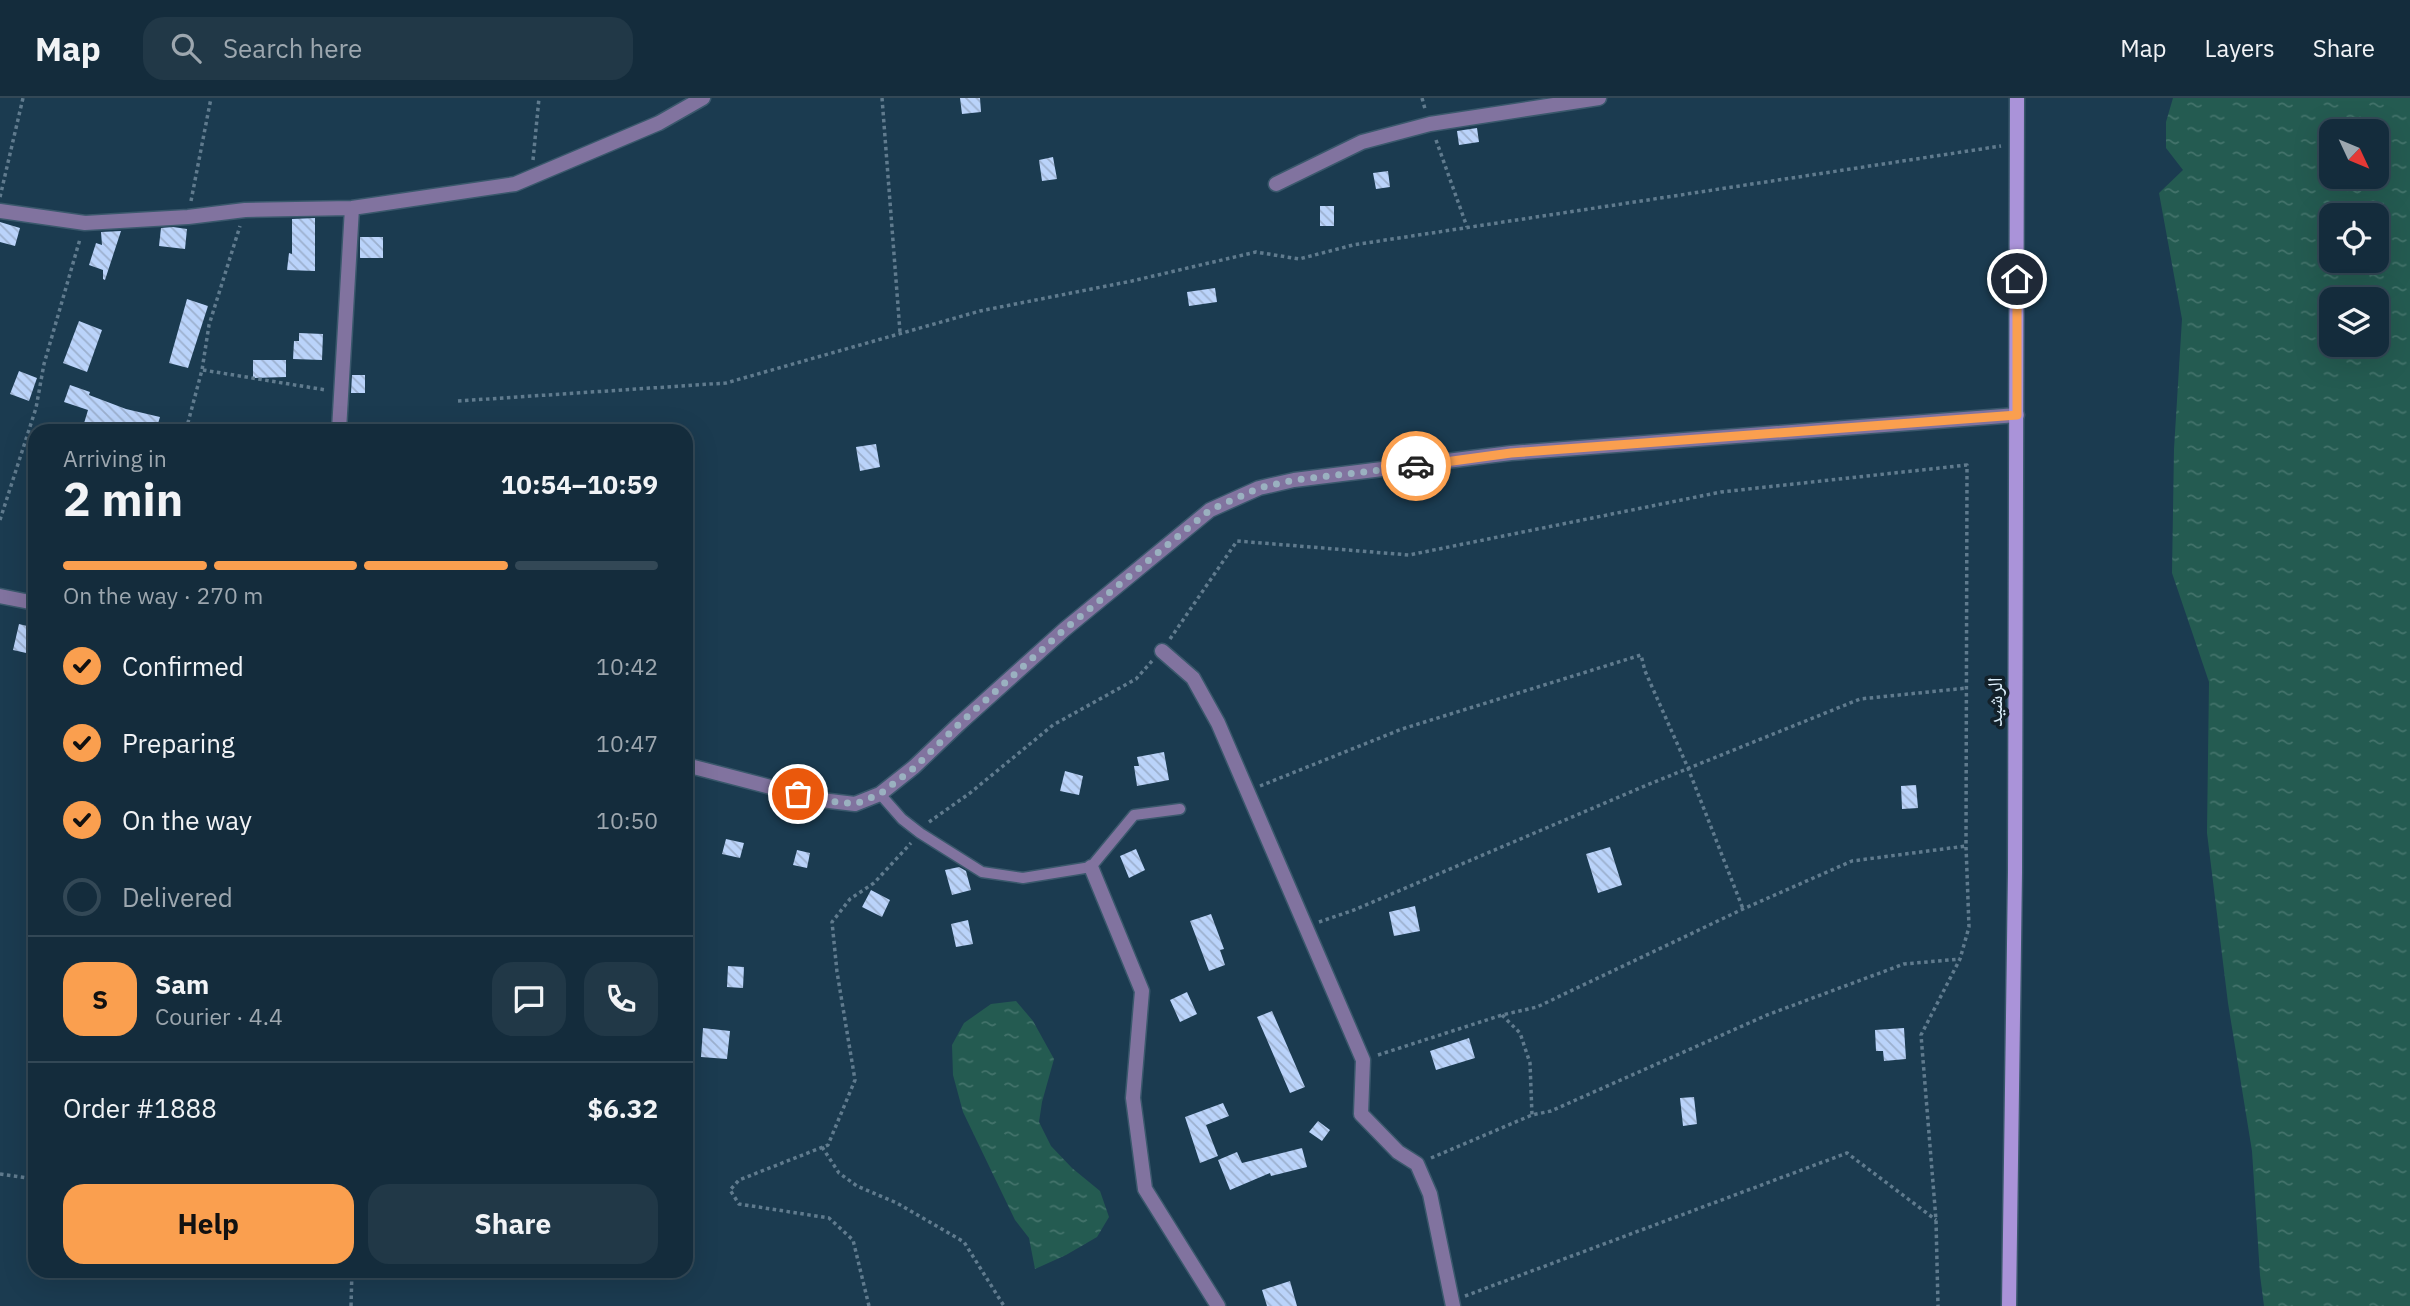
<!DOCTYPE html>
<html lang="en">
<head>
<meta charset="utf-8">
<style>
	:root { --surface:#142c3c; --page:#213847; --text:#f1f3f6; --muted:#9da7af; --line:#334856; --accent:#fa9f4f }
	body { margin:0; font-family:"IBM Plex Sans","Noto Naskh Arabic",sans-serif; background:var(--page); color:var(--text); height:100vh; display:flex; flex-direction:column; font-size:26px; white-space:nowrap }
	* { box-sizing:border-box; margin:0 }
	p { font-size:23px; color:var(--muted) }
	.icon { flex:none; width:38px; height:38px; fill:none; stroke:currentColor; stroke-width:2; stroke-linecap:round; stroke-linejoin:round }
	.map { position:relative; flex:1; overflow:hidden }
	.details { position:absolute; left:28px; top:326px; width:665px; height:854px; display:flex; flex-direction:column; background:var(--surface); border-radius:21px; box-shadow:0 7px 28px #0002,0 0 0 2px var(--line) }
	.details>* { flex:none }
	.needle { width:46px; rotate:134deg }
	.fabs { position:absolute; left:2319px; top:21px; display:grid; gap:14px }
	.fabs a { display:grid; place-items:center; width:70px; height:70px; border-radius:14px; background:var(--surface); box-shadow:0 7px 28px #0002,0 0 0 2px var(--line); font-size:35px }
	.pin { position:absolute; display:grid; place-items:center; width:60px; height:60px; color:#fff; margin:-30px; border:4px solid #fff; border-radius:50%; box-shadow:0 2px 7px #0007 }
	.courier { position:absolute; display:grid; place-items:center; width:70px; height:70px; margin:-35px; border:5px solid #fa9f4f; border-radius:50%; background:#fff; color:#222; box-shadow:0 2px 9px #0007 }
	.headline em { font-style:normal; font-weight:700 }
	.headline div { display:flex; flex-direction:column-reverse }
	.headline { display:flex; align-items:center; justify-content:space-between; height:119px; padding:0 35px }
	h1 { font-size:46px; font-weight:700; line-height:52px }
	.bar { display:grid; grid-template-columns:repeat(4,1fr); gap:10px 7px; align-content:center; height:84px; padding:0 35px }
	.bar i { height:9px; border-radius:5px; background:var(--line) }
	.bar .selected { background:var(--accent) }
	.bar p { grid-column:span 4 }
	.line { display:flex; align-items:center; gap:18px; padding:0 35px; border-top:2px solid var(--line) }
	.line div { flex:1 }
	.round { display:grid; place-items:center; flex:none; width:74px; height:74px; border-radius:21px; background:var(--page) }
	ol { padding:0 35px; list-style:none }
	li { display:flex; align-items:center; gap:21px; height:77px }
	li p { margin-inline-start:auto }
	li .icon { padding:7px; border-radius:50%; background:var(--accent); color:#111; stroke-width:4 }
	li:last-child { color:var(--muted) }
	li i { width:38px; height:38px; border:4px solid var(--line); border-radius:50% }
	.primary-button { display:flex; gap:14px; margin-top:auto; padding:14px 35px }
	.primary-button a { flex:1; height:80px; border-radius:21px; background:var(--accent); color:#111; font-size:28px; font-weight:700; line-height:80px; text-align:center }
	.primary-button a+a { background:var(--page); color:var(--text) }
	header { display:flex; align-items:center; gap:42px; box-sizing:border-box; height:98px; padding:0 35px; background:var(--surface); border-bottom:2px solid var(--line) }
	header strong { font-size:33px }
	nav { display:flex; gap:38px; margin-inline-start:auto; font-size:24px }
	.search { width:490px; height:63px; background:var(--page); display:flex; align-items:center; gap:18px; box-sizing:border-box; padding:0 24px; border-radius:21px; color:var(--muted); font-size:26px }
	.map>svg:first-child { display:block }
	.water { fill:url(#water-ripples); fill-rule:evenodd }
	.building { fill:url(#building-back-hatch) }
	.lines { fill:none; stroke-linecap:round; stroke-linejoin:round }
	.service-casing { stroke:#3a586c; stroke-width:13 }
	.minor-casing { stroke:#3a586c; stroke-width:17 }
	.tertiary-casing { stroke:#3a586c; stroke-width:17 }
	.secondary-casing { stroke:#3a586c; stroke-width:17 }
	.path { stroke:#607b8e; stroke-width:3.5; stroke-dasharray:3.5 3.5; stroke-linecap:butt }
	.service { stroke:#81739f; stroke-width:10 }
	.minor { stroke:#81739f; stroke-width:14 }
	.tertiary { stroke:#81739f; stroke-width:14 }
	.secondary { stroke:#aa93d9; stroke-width:14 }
	.done { stroke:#9ab1c0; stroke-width:7; stroke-dasharray:0 12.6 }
	.route { stroke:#fa9f4f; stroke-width:9 }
	.labels { text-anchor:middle; stroke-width:7; stroke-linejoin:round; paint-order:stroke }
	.street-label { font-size:21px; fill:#def0fd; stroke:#13212a }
</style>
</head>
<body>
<header>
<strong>Map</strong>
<div class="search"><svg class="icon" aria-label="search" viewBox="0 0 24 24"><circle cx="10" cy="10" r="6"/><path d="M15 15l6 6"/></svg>Search here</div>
<nav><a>Map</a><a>Layers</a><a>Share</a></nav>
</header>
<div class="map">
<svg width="2410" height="1208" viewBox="0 0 2410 1208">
	<defs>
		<pattern id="water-ripples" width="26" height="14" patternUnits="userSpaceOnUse" patternTransform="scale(1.75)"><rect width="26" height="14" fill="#245b51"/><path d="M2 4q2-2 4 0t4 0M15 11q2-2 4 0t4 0" fill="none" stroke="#43736b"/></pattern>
		<pattern id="building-back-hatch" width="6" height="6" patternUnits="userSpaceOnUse" patternTransform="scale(1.75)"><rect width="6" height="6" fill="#bad3fa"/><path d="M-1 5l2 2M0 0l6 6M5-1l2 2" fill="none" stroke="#9cb0ce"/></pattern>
	</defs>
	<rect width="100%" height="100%" fill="#1b3b50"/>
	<!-- water -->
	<path class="water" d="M 2173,0 L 2410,0 L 2410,1208 L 2264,1208 L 2260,1177 L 2252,1053 L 2228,905 L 2207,735 L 2209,584 L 2172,475 L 2174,351 L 2182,221 L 2159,95 L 2183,72 L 2166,50 L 2166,24 ZM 2331,33 L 2376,33 L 2376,79 L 2331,79 ZM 2331,117 L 2376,117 L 2376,163 L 2331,163 ZM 2331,201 L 2376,201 L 2376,247 L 2331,247 Z
		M 1016,903 L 1033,923 L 1054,961 L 1042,1004 L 1039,1024 L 1051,1048 L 1072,1070 L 1100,1093 L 1109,1119 L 1097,1139 L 1066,1157 L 1035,1171 L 1029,1140 L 1015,1122 L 963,1014 L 953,977 L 952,947 L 964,925 L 991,906 Z"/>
	<!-- building -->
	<path class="building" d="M 960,0 L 980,0 L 981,14 L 962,16 Z
		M 1477,30 L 1479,44 L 1459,47 L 1457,33 Z
		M 1053,59 L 1057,81 L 1042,83 L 1039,62 Z
		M 1388,73 L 1390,89 L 1376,91 L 1373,75 Z
		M 1320,108 L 1334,108 L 1334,128 L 1320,128 Z
		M 315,120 L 315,173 L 287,172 L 289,155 L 292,156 L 292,121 Z
		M 0,124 L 20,130 L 15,148 L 0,144 Z
		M 173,129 L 187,131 L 185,151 L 159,148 L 161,130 Z
		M 121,133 L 105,182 L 103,181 L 103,172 L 89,167 L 96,145 L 102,147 L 101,134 Z
		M 360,139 L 383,139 L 383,160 L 360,160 Z
		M 1215,190 L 1217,204 L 1189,208 L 1187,194 Z
		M 187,201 L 208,208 L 188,270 L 169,265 Z
		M 79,223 L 102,232 L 87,274 L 63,265 Z
		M 299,235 L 323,236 L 322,262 L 293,261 L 294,243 L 299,243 Z
		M 253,262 L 286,262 L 286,279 L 253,280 Z
		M 19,273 L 37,280 L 29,303 L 10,296 Z
		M 352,277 L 365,277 L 365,295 L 351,295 Z
		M 70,287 L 90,294 L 89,297 L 126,311 L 160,319 L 156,332 L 82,332 L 88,312 L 64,304 Z
		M 876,346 L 880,369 L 860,373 L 856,349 Z
		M 19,526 L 35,530 L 35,557 L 13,552 Z
		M 1164,654 L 1169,682 L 1137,688 L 1134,668 L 1139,668 L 1137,659 Z
		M 1065,673 L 1083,678 L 1079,697 L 1060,693 Z
		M 1916,687 L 1918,710 L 1902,711 L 1901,688 Z
		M 726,741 L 744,745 L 740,760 L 722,756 Z
		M 1610,749 L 1622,787 L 1598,795 L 1586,756 Z
		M 1136,751 L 1145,772 L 1129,780 L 1120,758 Z
		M 797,752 L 810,755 L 807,770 L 793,767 Z
		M 959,769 L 966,773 L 971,792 L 952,797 L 945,772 Z
		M 871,792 L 890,802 L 882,819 L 862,809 Z
		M 1415,808 L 1420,833 L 1394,838 L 1389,814 Z
		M 1211,816 L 1224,851 L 1220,852 L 1225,867 L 1209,873 L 1190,823 Z
		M 968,822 L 973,846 L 956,849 L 951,826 Z
		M 728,868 L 744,869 L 743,890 L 727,889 Z
		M 1187,894 L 1197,916 L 1180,924 L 1170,902 Z
		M 1272,913 L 1305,989 L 1290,995 L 1257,919 Z
		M 703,930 L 730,933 L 727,961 L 701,959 Z
		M 1904,930 L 1906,961 L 1884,963 L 1883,953 L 1876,953 L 1875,932 Z
		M 1469,940 L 1475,960 L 1436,972 L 1430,953 Z
		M 1694,999 L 1697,1026 L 1683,1028 L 1680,1000 Z
		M 1223,1005 L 1229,1018 L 1206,1027 L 1218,1058 L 1200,1065 L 1185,1019 Z
		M 1318,1023 L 1330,1032 L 1322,1043 L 1309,1034 Z
		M 1302,1050 L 1307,1069 L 1271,1078 L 1270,1075 L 1230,1092 L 1218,1062 L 1237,1054 L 1242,1065 Z
		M 1290,1183 L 1297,1208 L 1267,1208 L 1262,1192 Z"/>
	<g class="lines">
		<!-- service casing -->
		<g class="service-casing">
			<path id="service" d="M 880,696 L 902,721 L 920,735 L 982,774 L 1023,780 L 1091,769 L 1134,717 L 1180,711"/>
		</g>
		<!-- minor casing -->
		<g class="minor-casing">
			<path id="minor" d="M 1276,86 L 1362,44 L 1430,26 L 1599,0
				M 0,113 L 85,125 L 188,119 L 245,112 L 352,110 L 515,86 L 659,25 L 703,0
				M 339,332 L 352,110
				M 1162,553 L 1193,580 L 1218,625 L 1363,962 L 1361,1016 L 1398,1054 L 1417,1066 L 1430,1096 L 1453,1208
				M 1091,769 L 1142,893 L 1133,1000 L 1145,1091 L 1218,1208"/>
		</g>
		<!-- tertiary casing -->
		<g class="tertiary-casing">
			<path id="tertiary" d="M 0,498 L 35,505
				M 686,667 L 821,702 L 855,706 L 880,696 L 914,669 L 959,626 L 1065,531 L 1210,412 L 1259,390 L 1294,382 L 1511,355 L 2017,317"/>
		</g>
		<!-- secondary casing -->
		<g class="secondary-casing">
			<path id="secondary" d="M 2009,1208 L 2015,774 L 2017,0"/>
		</g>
		<!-- path -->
		<path class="path" d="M 882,0 L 900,234
			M 1422,0 L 1425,11
			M 1436,42 L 1467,129
			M 533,62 L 539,0
			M 0,99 L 23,0
			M 191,103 L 211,0
			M 203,272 L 326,292
			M 458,303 L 726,285 L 980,213 L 1132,183 L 1256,154 L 1299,161 L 1353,147 L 2001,48
			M 186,332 L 202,272 L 209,227 L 240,128
			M 0,422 L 36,310 L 44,266 L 80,141
			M 1170,541 L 1237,443 L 1409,457 L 1721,394 L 1967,367 L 1966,748 L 1969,829 L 1960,861 L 1921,937 L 1936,1122 L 1938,1208
			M 1260,688 L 1402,631 L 1641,557 L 1645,573 L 1688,670 L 1743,811
			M 929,724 L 970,695 L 1053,627 L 1136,581 L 1152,563
			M 1319,824 L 1354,812 L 1647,687 L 1860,601 L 1967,590
			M 1502,917 L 1520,935 L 1530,965 L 1532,1017
			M 1378,957 L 1502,917 L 1537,909 L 1743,811 L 1852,763 L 1966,748
			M 822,1049 L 839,1075 L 857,1088 L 897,1105 L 964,1144 L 1004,1208
			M 1431,1060 L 1532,1017 L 1551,1013 L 1767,917 L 1904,866 L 1960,861
			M 0,1076 L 35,1081
			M 1465,1198 L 1847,1055 L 1936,1122
			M 351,1208 L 352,1172
			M 869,1208 L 853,1142 L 829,1120 L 739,1106 L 730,1092 L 739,1082 L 828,1047 L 855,982 L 837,874 L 832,824 L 850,801 L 874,785 L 911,745"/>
		<!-- service -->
		<use href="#service" class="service"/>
		<!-- minor -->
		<use href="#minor" class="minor"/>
		<!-- tertiary -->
		<use href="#tertiary" class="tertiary"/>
		<!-- secondary -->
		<use href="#secondary" class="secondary"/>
	</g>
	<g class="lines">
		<!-- done -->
		<path class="done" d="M 798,696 L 821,702 L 855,706 L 880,696 L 914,670 L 959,626 L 1065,531 L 1210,412 L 1259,390 L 1294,382 L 1416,368"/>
		<!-- route -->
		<path class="route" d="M 1416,368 L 1511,355 L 2017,317 L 2017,181"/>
	</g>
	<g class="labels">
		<!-- street labels -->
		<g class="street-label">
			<text transform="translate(1995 604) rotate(-90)" y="7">الرشيد</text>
		</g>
	</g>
</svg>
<div class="fabs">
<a><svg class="needle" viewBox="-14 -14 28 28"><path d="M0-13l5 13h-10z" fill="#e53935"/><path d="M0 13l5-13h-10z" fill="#9da7af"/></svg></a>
<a><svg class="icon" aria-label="locate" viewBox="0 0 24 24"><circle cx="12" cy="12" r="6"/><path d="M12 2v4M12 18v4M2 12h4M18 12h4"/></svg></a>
<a><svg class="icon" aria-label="layers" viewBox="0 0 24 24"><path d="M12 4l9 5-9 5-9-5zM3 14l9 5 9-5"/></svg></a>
</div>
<div class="pin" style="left:798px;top:696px;background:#ea580c"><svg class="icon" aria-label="bag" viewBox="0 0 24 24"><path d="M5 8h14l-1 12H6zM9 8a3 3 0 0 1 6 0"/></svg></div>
<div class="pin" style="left:2017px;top:181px;background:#1f2937"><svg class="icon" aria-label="home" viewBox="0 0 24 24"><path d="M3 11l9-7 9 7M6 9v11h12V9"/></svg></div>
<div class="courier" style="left:1416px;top:368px"><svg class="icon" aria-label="car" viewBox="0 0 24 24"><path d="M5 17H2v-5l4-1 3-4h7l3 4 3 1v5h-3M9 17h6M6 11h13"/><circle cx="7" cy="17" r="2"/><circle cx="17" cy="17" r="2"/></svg></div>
<section class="details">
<div class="headline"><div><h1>2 min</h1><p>Arriving in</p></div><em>10:54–10:59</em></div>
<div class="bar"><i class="selected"></i><i class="selected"></i><i class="selected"></i><i></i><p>On the way · 270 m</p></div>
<ol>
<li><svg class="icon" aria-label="check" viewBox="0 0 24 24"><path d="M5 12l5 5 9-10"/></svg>Confirmed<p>10:42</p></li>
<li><svg class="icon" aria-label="check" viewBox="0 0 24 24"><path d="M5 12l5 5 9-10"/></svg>Preparing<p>10:47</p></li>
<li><svg class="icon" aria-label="check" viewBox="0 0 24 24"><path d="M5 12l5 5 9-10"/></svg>On the way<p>10:50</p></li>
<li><i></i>Delivered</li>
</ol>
<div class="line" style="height:126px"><b class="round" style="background:var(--accent);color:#111">S</b><div><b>Sam</b><p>Courier · 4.4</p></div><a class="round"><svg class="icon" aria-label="chat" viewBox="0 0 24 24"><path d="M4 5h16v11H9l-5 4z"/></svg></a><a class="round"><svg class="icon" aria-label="phone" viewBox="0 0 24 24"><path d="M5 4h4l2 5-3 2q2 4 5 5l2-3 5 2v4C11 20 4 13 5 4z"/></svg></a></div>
<div class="line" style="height:91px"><div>Order #1888</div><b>$6.32</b></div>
<div class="primary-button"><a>Help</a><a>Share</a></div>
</section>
</div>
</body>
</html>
